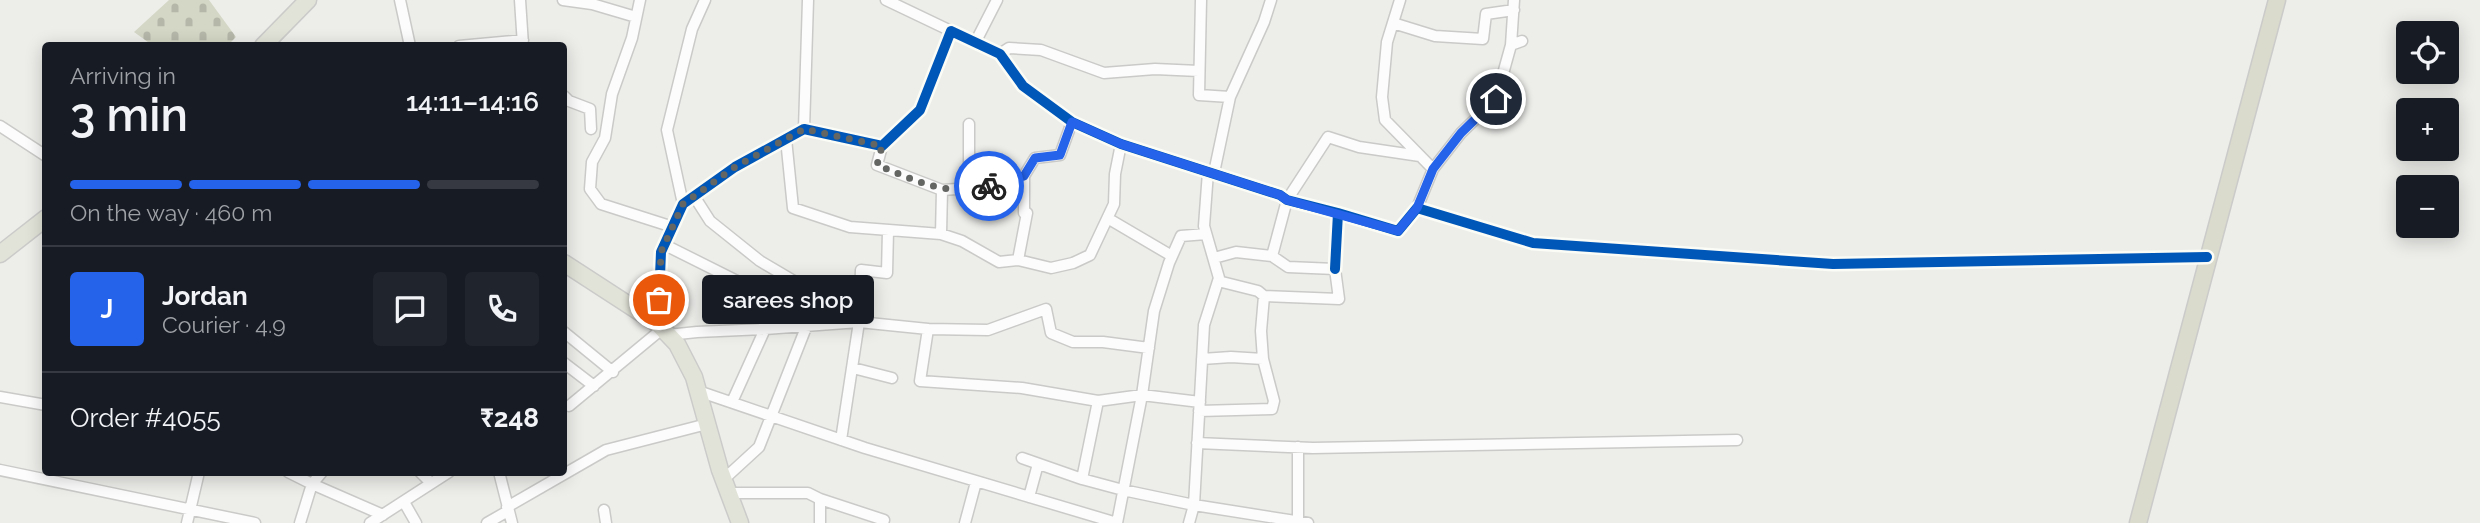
<!DOCTYPE html>
<html lang="en">
<head>
<meta charset="utf-8">
<style>
	:root { --surface:#171b24; --page:#20242c; --text:#f1f3f6; --muted:#9ea1a6; --line:#363941; --accent:#2563eb }
	body { margin:0; font-family:Raleway,sans-serif; background:var(--page); color:var(--text); height:100vh; display:flex; flex-direction:column; font-size:26px; white-space:nowrap }
	* { box-sizing:border-box; margin:0 }
	p { font-size:23px; color:var(--muted) }
	.icon { flex:none; width:38px; height:38px; fill:none; stroke:currentColor; stroke-width:2; stroke-linecap:round; stroke-linejoin:round }
	.map { position:relative; flex:1; overflow:hidden }
	.side { position:absolute; left:42px; top:42px; width:525px; height:434px; display:flex; flex-direction:column; background:var(--surface); border-radius:7px; box-shadow:0 4px 18px #0003 }
	.side>* { flex:none }
	.tools { position:absolute; left:2396px; top:21px; display:grid; gap:14px }
	.tools a { display:grid; place-items:center; width:63px; height:63px; border-radius:7px; background:var(--surface); box-shadow:0 4px 18px #0003; font-size:35px }
	.pin { position:absolute; display:grid; place-items:center; width:60px; height:60px; color:#fff; margin:-30px; border:4px solid #fff; border-radius:50%; box-shadow:0 2px 7px #0007 }
	.courier { position:absolute; display:grid; place-items:center; width:70px; height:70px; margin:-35px; border:5px solid #2563eb; border-radius:50%; background:#fff; color:#222; box-shadow:0 2px 9px #0007 }
	.bubble { position:absolute; height:49px; border-radius:7px; background:var(--surface); box-shadow:0 4px 18px #0003; font-size:23px; font-weight:600; line-height:49px; text-align:center }
	.head em { font-style:normal; font-weight:600 }
	.head div { display:flex; flex-direction:column-reverse }
	.head { display:flex; align-items:center; justify-content:space-between; height:119px; padding:0 28px }
	h1 { font-size:46px; font-weight:600; line-height:52px }
	.bar { display:grid; grid-template-columns:repeat(4,1fr); gap:10px 7px; align-content:center; height:84px; padding:0 28px }
	.bar i { height:9px; border-radius:5px; background:var(--line) }
	.bar .selected { background:var(--accent) }
	.bar p { grid-column:span 4 }
	.line { display:flex; align-items:center; gap:18px; padding:0 28px; border-top:2px solid var(--line) }
	.line div { flex:1 }
	.round { display:grid; place-items:center; flex:none; width:74px; height:74px; border-radius:7px; background:var(--page) }
	.map>svg:first-child { display:block }
	.cemetery { fill:url(#cemetery-stones) }
	.lines { fill:none; stroke-linecap:round; stroke-linejoin:round }
	.minor-casing { stroke:#cacac8; stroke-width:13 }
	.primary-casing { stroke:#cbcbca; stroke-width:19 }
	.trunk-casing { stroke:#cbcbca; stroke-width:19 }
	.minor { stroke:#fcfcfc; stroke-width:10 }
	.primary { stroke:#e2e3d8; stroke-width:16 }
	.trunk { stroke:#dadacd; stroke-width:16 }
	.cycleway-casing { stroke:#fbfcf6; stroke-width:15 }
	.cycleway { stroke:#0057b8; stroke-width:10 }
	.done { stroke:#646663; stroke-width:7; stroke-dasharray:0 12.6 }
	.route { stroke:#2563eb; stroke-width:9 }
</style>
</head>
<body>
<div class="map">
<svg width="2480" height="523" viewBox="0 0 2480 523">
	<defs>
		<pattern id="cemetery-stones" width="16" height="16" patternUnits="userSpaceOnUse" patternTransform="scale(1.75)"><rect width="16" height="16" fill="#d4d7c5"/><path d="M2 7V4a2 2 0 0 1 4 0v3zM10 15v-3a2 2 0 0 1 4 0v3z" fill="#b5b8a9"/></pattern>
	</defs>
	<rect width="100%" height="100%" fill="#edeeea"/>
	<!-- cemetery -->
	<path class="cemetery" d="M 169,0 L 209,0 L 236,37 L 228,45 L 152,45 L 134,32 Z"/>
	<g class="lines">
		<!-- minor casing -->
		<g class="minor-casing">
			<path id="minor" d="M 400,0 L 410,46
				M 520,0 L 523,45
				M 563,0 L 592,4 L 636,17
				M 640,0 L 632,38 L 612,94 L 605,138 L 592,162 L 590,189 L 601,204 L 673,227
				M 886,0 L 951,31
				M 1201,0 L 1199,95 L 1230,97
				M 1400,0 L 1387,42 L 1382,97 L 1385,120 L 1433,169
				M 1393,23 L 1435,36 L 1483,39 L 1486,14 L 1514,10
				M 975,43 L 997,0
				M 1511,45 L 1514,0
				M 459,46 L 523,40
				M 1000,54 L 1009,48 L 1041,50 L 1104,73 L 1155,69 L 1199,71
				M 564,96 L 569,101 L 590,109 L 591,129
				M 969,124 L 969,190
				M 0,126 L 46,156
				M 804,129 L 808,0
				M 786,139 L 793,208 L 850,227 L 941,234 L 962,241 L 999,262 L 1018,260 L 1051,268 L 1073,263 L 1090,255 L 1114,204 L 1115,174 L 1121,144
				M 882,146 L 877,165 L 942,190 L 941,234
				M 942,190 L 987,187 L 1003,179 L 1024,176
				M 694,196 L 710,221 L 760,261 L 816,294 L 807,325 L 759,447 L 723,480
				M 683,204 L 667,130 L 692,29 L 705,0
				M 1417,208 L 1433,169 L 1461,133 L 1496,99 L 1511,45 L 1522,41
				M 1338,213 L 1398,231 L 1417,208 L 1533,243 L 1833,264 L 2207,257
				M 1109,219 L 1172,256
				M 665,245 L 775,300 L 762,329
				M 1272,256 L 1287,200 L 1328,137 L 1359,147 L 1420,156
				M 1214,258 L 1236,252 L 1272,256 L 1288,267 L 1335,269 L 1339,299 L 1264,296
				M 1018,260 L 1027,213 L 1024,213 L 1024,176 L 1035,158 L 1060,155 L 1072,122
				M 658,324 L 661,252 L 683,204 L 735,167 L 804,129 L 882,146 L 920,110 L 951,31 L 1000,54 L 1023,86 L 1072,122 L 1121,144 L 1280,195 L 1287,200 L 1338,213 L 1335,269
				M 765,329 L 859,322 L 928,329 L 988,330 L 1046,309 L 1051,333 L 1073,342 L 1103,342 L 1149,348
				M 928,329 L 920,381 L 1022,388 L 1098,401 L 1082,479 L 1123,490 L 1194,505 L 1308,523
				M 564,332 L 613,372
				M 668,335 L 697,332 L 765,329 L 732,402
				M 1202,359 L 1231,357 L 1263,359 L 1261,331 L 1264,296 L 1258,291 L 1218,281
				M 564,363 L 594,386
				M 853,368 L 892,378
				M 698,391 L 865,448 L 1117,523
				M 0,397 L 46,405
				M 1098,401 L 1142,395 L 1200,402
				M 569,406 L 662,329
				M 1199,411 L 1272,409 L 1274,401 L 1263,359
				M 841,440 L 859,322 L 861,270 L 887,273 L 888,231
				M 1197,443 L 1313,448 L 1737,440
				M 1022,458 L 1082,479
				M 0,470 L 255,523
				M 288,472 L 312,484 L 300,523
				M 322,472 L 312,484 L 383,515
				M 420,472 L 431,483
				M 499,472 L 512,523
				M 728,493 L 808,493 L 820,499
				M 1029,497 L 1038,464
				M 404,502 L 416,523
				M 507,507 L 606,450 L 707,424
				M 604,510 L 606,523
				M 187,523 L 199,472
				M 370,523 L 449,472
				M 487,523 L 508,511
				M 820,523 L 820,499 L 884,520 L 883,523
				M 965,523 L 976,482
				M 1117,523 L 1142,395 L 1154,311 L 1169,263 L 1181,236 L 1206,234
				M 1189,523 L 1194,505 L 1204,325 L 1219,278 L 1204,226 L 1208,172 L 1215,168 L 1230,97 L 1264,22 L 1271,0
				M 1298,523 L 1298,447"/>
		</g>
		<!-- primary casing -->
		<g class="primary-casing">
			<path id="primary" d="M 263,46 L 308,0
				M 0,254 L 46,218
				M 564,263 L 658,324 L 677,344 L 694,377 L 720,470 L 740,523"/>
		</g>
		<!-- trunk casing -->
		<g class="trunk-casing">
			<path id="trunk" d="M 2138,523 L 2277,0"/>
		</g>
		<!-- minor -->
		<use href="#minor" class="minor"/>
		<!-- primary -->
		<use href="#primary" class="primary"/>
		<!-- trunk -->
		<use href="#trunk" class="trunk"/>
		<!-- cycleway casing -->
		<g class="cycleway-casing">
			<path id="cycleway" d="M 1338,213 L 1398,231 L 1417,208 L 1533,243 L 1833,264 L 2207,257
				M 658,324 L 661,252 L 683,204 L 735,167 L 804,129 L 882,146 L 920,110 L 951,31 L 1000,54 L 1023,86 L 1072,122 L 1121,144 L 1280,195 L 1287,200 L 1338,213 L 1335,269"/>
		</g>
		<!-- cycleway -->
		<use href="#cycleway" class="cycleway"/>
	</g>
	<g class="lines">
		<!-- done -->
		<path class="done" d="M 659,300 L 661,252 L 683,204 L 735,167 L 804,129 L 882,146 L 877,165 C 915,180 948,198 989,186"/>
		<!-- route -->
		<path class="route" d="M 989,186 L 1003,179 L 1024,176 L 1035,158 L 1060,155 L 1072,122 L 1121,144 L 1280,195 L 1287,200 L 1398,231 L 1417,208 L 1433,169 L 1461,133 L 1496,99"/>
	</g>
</svg>
<div class="tools">
<a><svg class="icon" aria-label="locate" viewBox="0 0 24 24"><circle cx="12" cy="12" r="6"/><path d="M12 2v4M12 18v4M2 12h4M18 12h4"/></svg></a>
<a>+</a>
<a>−</a>
</div>
<div class="pin" style="left:659px;top:300px;background:#ea580c"><svg class="icon" aria-label="bag" viewBox="0 0 24 24"><path d="M5 8h14l-1 12H6zM9 8a3 3 0 0 1 6 0"/></svg></div>
<div class="pin" style="left:1496px;top:99px;background:#1f2937"><svg class="icon" aria-label="home" viewBox="0 0 24 24"><path d="M3 11l9-7 9 7M6 9v11h12V9"/></svg></div>
<div class="courier" style="left:989px;top:186px"><svg class="icon" aria-label="bike" viewBox="0 0 24 24"><circle cx="6" cy="16" r="4"/><circle cx="18" cy="16" r="4"/><path d="M6 16l4-8h5l3 8M10 8l3 8H6M13 5h3"/></svg></div>
<div class="bubble" style="left:702px;top:275px;width:172px">sarees shop</div>
<section class="side">
<div class="head"><div><h1>3 min</h1><p>Arriving in</p></div><em>14:11–14:16</em></div>
<div class="bar"><i class="selected"></i><i class="selected"></i><i class="selected"></i><i></i><p>On the way · 460 m</p></div>
<div class="line" style="height:126px"><b class="round" style="background:var(--accent);color:#fff">J</b><div><b>Jordan</b><p>Courier · 4.9</p></div><a class="round"><svg class="icon" aria-label="chat" viewBox="0 0 24 24"><path d="M4 5h16v11H9l-5 4z"/></svg></a><a class="round"><svg class="icon" aria-label="phone" viewBox="0 0 24 24"><path d="M5 4h4l2 5-3 2q2 4 5 5l2-3 5 2v4C11 20 4 13 5 4z"/></svg></a></div>
<div class="line" style="height:91px"><div>Order #4055</div><b>₹248</b></div>
</section>
</div>
</body>
</html>
